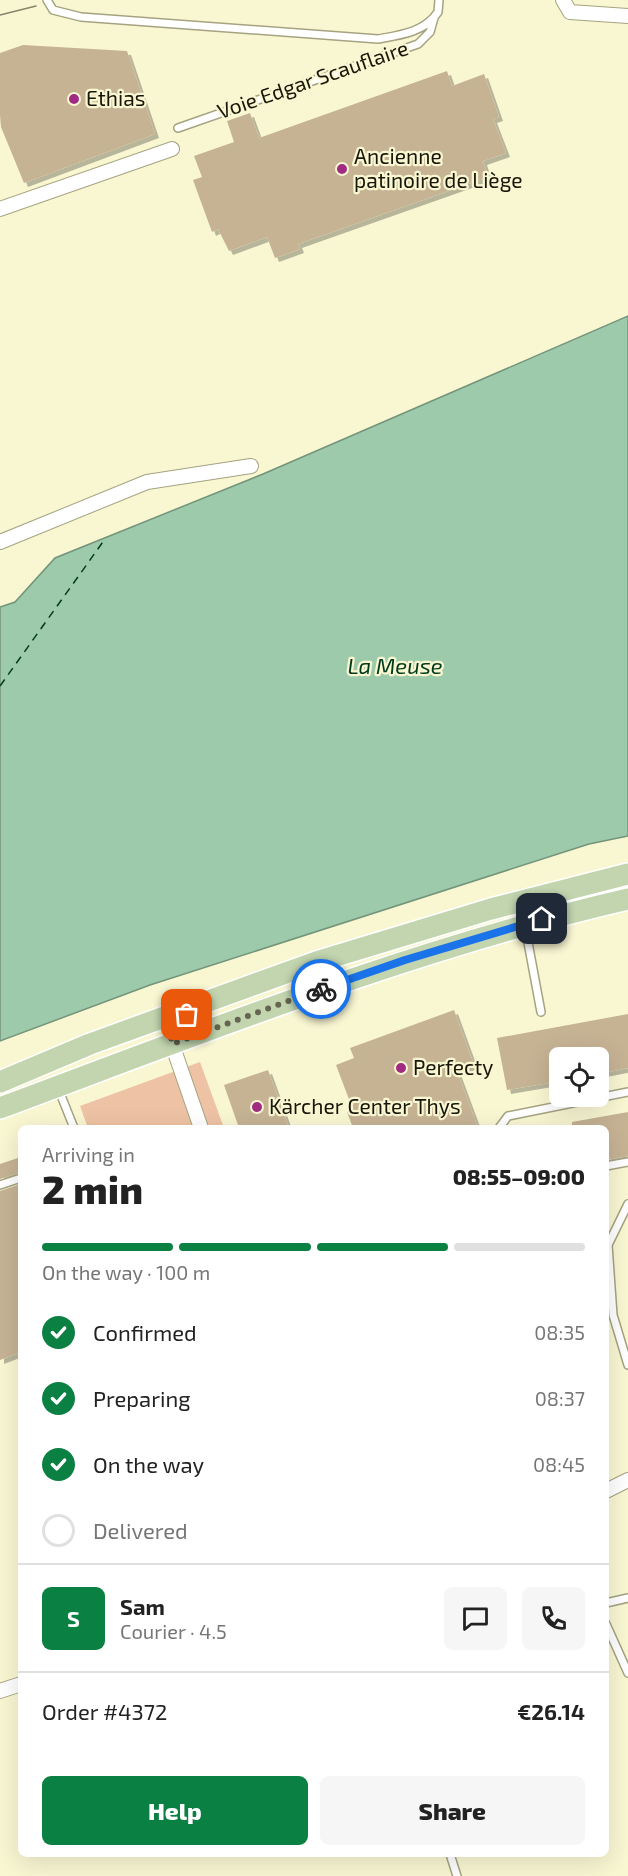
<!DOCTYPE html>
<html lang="en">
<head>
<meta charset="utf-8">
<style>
	:root { --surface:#fff; --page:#f6f6f6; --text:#222; --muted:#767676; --line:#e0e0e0; --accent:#0b8043 }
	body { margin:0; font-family:"Exo 2",sans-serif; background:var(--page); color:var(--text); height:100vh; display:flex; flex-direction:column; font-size:22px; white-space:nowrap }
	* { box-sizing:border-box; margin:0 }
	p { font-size:20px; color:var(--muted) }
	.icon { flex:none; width:33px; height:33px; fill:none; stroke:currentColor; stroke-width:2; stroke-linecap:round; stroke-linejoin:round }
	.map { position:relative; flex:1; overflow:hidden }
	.side { position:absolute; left:18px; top:1125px; width:591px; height:732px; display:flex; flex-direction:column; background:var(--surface); border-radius:9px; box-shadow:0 6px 24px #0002 }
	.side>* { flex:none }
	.buttons { position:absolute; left:549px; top:1047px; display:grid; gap:12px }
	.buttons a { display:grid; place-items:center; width:60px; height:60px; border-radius:9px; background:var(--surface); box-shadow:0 6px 24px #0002; font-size:30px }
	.pin { position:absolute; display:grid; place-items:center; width:51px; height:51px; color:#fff; margin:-26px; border-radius:12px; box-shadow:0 3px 9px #0006 }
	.courier { position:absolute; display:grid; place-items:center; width:60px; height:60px; margin:-30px; border:4px solid #1a73e8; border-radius:50%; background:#fff; color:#222; box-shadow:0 2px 8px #0007 }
	.overview em { font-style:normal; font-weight:800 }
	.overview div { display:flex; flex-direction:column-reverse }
	.overview { display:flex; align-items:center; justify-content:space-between; height:102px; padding:0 24px }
	h1 { font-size:39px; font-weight:800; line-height:45px }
	.bar { display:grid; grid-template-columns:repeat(4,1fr); gap:9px 6px; align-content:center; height:72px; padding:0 24px }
	.bar i { height:8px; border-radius:4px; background:var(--line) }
	.bar .active { background:var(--accent) }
	.bar p { grid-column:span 4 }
	.line { display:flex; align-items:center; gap:15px; padding:0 24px; border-top:2px solid var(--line) }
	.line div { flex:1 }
	.round { display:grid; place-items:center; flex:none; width:63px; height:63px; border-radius:9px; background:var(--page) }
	ol { padding:0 24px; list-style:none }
	li { display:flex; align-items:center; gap:18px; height:66px }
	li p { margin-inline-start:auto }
	li .icon { padding:6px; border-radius:50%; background:var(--accent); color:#fff; stroke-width:4 }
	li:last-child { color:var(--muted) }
	li i { width:33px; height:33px; border:3px solid var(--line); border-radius:50% }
	.cta { display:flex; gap:12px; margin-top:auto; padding:12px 24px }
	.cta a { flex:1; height:69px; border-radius:9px; background:var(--accent); color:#fff; font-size:24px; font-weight:800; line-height:69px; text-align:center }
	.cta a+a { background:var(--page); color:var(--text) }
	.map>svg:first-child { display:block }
	.green { fill:#eec2a4 }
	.water { fill:#9ccaab; stroke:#74947a; stroke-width:1.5 }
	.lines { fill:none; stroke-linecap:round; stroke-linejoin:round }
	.ferry { stroke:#003b1e; stroke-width:1.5; stroke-dasharray:8 6; stroke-linecap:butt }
	.building { fill:#c6b394; filter:url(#shadow) }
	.lane-casing { stroke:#a5a381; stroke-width:10 }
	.street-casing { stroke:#a5a381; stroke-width:16 }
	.primary-casing { stroke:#fff; stroke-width:24 }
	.lane { stroke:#fff; stroke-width:7 }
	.street { stroke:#fff; stroke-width:14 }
	.primary { stroke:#c2d5af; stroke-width:21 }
	.tram { stroke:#85836a; stroke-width:1.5 }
	.done { stroke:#66654f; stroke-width:6; stroke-dasharray:0 10.8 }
	.route { stroke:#1a73e8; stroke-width:8 }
	.poi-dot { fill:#a12b83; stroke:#f9f7d2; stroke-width:2 }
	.labels { text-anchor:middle; stroke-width:4.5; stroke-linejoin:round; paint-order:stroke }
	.street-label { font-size:21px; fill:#171609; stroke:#f9f7d2 }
	.poi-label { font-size:21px; fill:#171609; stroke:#f9f7d2; text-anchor:start }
	.water-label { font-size:22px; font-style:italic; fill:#003b1e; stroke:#f9f7d2 }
</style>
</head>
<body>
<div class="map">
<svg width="628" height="1876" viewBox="0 0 628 1876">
	<defs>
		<filter id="shadow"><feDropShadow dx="4" dy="4" stdDeviation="0" flood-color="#0004"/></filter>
	</defs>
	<rect width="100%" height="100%" fill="#f9f7d2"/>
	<!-- green -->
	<path class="green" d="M 200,1062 L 224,1128 L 88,1128 L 80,1106 Z"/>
	<!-- water -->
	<path class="water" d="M 628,316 L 628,836 L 589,844 L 150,985 L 0,1041 L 0,607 L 15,602 L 55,558 L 263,474 Z"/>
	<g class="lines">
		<!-- ferry -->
		<path class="ferry" d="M 0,686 L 105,539"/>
	</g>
	<!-- building -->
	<path class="building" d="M 23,45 L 127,51 L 155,134 L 24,183 L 1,127 L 0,115 L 0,53 Z
		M 447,71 L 452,86 L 484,74 L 499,117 L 493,119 L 506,153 L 483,161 L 488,177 L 298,244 L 300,249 L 275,258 L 267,237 L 229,251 L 218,229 L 212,232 L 193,180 L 202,177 L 194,156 L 234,142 L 227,121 L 250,113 L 259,138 Z
		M 454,1010 L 474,1065 L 457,1071 L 478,1128 L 353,1128 L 347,1112 L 353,1110 L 336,1065 L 354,1058 L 350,1048 Z
		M 628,1014 L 628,1068 L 598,1074 L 598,1058 L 560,1058 L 560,1081 L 507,1090 L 497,1038 Z
		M 268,1070 L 289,1128 L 239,1128 L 224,1085 Z
		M 628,1112 L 628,1156 L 606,1160 L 606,1128 L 572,1128 L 572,1122 Z
		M 21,1157 L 21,1172 L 0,1179 L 0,1164 Z
		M 21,1184 L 21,1352 L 0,1360 L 0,1191 Z"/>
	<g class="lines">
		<!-- lane casing -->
		<g class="lane-casing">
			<path id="lane" d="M 47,0 L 53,10 L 81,17 L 378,39 C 401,35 425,32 438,12 L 439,0
				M 178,128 L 418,44 L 430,32 L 434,18
				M 527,937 L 541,1012
				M 58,1088 L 74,1128
				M 499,1128 L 508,1116 L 628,1092
				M 606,1166 L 628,1162
				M 0,1185 L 21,1178
				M 628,1204 L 608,1245 L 613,1315 L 628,1365
				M 606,1603 L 628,1598
				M 606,1624 L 628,1673
				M 450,1854 L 457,1876"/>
		</g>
		<!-- street casing -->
		<g class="street-casing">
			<path id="street" d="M 563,0 L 570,12 L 628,16
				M 0,209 L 172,149
				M 0,542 L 147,482 L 251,466
				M 172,1044 L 201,1128
				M 606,1491 L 628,1480
				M 0,1691 L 21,1684"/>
		</g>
		<!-- primary casing -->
		<g class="primary-casing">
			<path id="primary" d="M 0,1082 L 90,1044 L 316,962 L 491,909 L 628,874
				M 0,1108 C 207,1031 412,949 628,899"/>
		</g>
		<!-- lane -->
		<use href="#lane" class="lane"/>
		<!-- street -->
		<use href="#street" class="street"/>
		<!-- primary -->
		<use href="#primary" class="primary"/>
		<!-- tram -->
		<path class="tram" d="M 0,15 L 36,6"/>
	</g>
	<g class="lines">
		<!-- done -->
		<path class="done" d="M 187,1015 L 170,1027 L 172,1044 L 321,989"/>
		<!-- route -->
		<path class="route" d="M 321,989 L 405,960 L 542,919"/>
	</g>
	<!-- markers -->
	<g class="poi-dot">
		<circle cx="74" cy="99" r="6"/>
		<circle cx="342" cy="169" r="6"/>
		<circle cx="401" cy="1068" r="6"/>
		<circle cx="257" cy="1107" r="6"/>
	</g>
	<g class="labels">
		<!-- street labels -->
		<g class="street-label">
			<text transform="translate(313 80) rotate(-19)" y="7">Voie Edgar Scauflaire</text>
		</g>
		<!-- poi labels -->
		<g class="poi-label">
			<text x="86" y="106">Ethias</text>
			<text x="354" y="164">Ancienne<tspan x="354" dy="24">patinoire de Liège</tspan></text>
			<text x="413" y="1075">Perfecty</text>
			<text x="269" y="1114">Kärcher Center Thys</text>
		</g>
		<!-- water labels -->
		<g class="water-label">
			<text x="395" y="674">La Meuse</text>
		</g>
	</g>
</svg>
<div class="buttons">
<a><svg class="icon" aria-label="locate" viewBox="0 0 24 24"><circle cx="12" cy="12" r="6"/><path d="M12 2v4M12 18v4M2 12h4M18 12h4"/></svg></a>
</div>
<div class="pin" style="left:187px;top:1015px;background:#ea580c"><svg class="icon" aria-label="bag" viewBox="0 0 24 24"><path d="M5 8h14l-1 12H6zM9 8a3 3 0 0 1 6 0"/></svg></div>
<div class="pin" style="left:542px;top:919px;background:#1f2937"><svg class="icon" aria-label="home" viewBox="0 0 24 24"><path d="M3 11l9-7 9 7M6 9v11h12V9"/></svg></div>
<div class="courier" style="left:321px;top:989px"><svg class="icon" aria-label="bike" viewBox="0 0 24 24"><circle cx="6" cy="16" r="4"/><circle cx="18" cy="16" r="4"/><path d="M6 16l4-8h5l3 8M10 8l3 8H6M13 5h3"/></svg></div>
<section class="side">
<div class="overview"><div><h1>2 min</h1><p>Arriving in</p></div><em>08:55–09:00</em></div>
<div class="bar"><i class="active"></i><i class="active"></i><i class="active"></i><i></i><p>On the way · 100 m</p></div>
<ol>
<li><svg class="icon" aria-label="check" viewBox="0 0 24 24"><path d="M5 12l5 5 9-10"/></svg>Confirmed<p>08:35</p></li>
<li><svg class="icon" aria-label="check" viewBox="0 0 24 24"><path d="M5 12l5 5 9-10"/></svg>Preparing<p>08:37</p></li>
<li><svg class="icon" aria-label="check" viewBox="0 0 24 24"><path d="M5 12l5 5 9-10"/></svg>On the way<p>08:45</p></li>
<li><i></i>Delivered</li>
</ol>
<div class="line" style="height:108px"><b class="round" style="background:var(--accent);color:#fff">S</b><div><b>Sam</b><p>Courier · 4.5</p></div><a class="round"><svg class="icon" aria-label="chat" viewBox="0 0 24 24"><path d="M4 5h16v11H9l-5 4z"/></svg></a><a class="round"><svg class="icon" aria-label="phone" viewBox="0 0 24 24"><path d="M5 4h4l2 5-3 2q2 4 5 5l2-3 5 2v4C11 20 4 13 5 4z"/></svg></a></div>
<div class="line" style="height:78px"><div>Order #4372</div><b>€26.14</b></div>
<div class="cta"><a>Help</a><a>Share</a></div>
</section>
</div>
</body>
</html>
